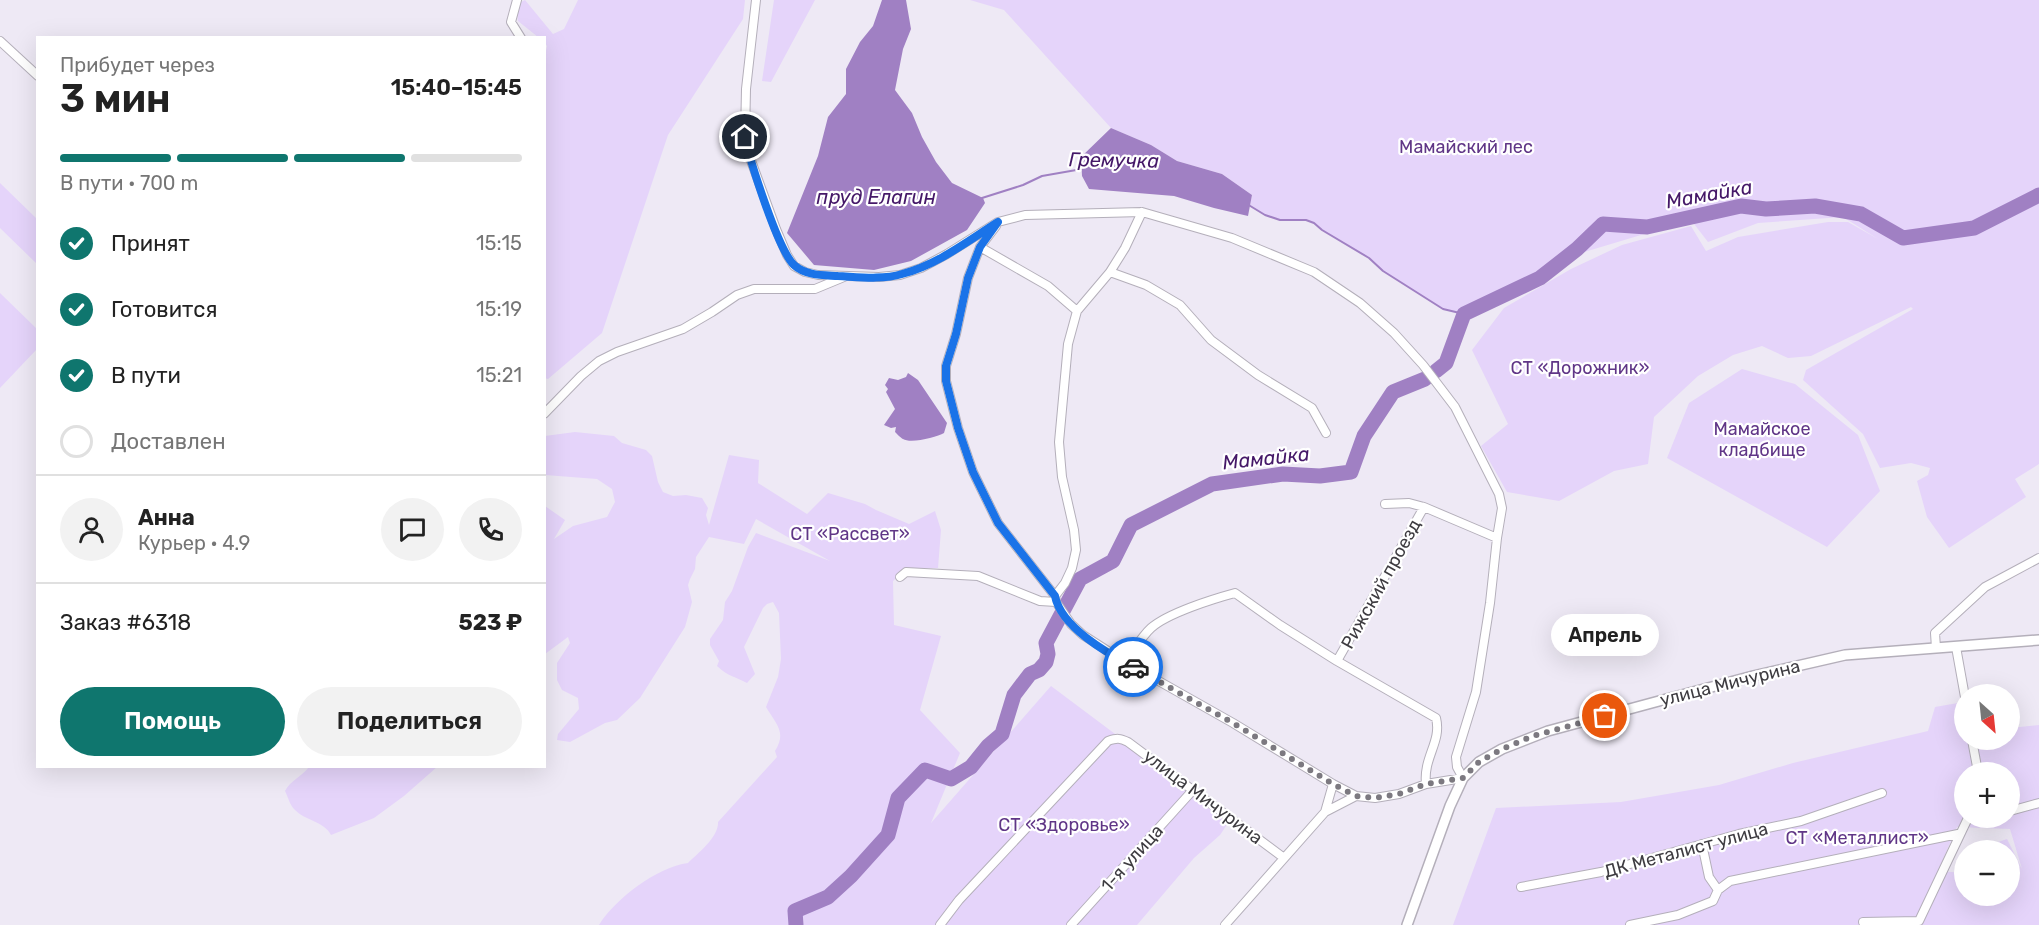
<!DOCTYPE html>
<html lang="ru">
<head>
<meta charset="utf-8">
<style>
	:root { --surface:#fff; --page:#f2f2f2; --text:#222; --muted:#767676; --line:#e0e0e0; --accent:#0f766e }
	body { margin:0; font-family:Rubik,sans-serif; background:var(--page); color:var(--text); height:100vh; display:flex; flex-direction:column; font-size:22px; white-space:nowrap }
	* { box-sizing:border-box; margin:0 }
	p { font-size:20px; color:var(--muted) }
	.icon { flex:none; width:33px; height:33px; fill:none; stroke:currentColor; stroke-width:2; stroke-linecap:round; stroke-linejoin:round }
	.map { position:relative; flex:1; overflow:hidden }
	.side { position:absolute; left:36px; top:36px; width:510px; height:732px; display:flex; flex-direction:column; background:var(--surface); border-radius:0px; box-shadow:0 6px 24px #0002 }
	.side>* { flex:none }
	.needle { width:39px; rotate:153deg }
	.fabs { position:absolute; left:1954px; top:684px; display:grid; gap:12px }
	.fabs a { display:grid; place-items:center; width:66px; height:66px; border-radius:50%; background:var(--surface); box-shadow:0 6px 24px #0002; font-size:30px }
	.pin { position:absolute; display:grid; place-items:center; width:51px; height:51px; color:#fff; margin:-26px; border:3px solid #fff; border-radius:50%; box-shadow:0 2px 6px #0007 }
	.courier { position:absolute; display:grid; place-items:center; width:60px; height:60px; margin:-30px; border:4px solid #1a73e8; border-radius:50%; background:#fff; color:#222; box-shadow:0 2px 8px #0007 }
	.bubble { position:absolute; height:42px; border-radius:21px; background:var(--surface); box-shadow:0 6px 24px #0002; font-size:20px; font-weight:600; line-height:42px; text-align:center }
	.overview em { font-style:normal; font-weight:600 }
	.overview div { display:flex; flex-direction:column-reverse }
	.overview { display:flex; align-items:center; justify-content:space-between; height:102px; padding:0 24px }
	h1 { font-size:39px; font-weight:600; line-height:45px }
	.bar { display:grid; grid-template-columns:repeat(4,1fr); gap:9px 6px; align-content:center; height:72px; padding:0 24px }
	.bar i { height:8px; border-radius:4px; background:var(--line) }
	.bar .current { background:var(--accent) }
	.bar p { grid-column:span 4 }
	.line { display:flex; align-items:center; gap:15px; padding:0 24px; border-top:2px solid var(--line) }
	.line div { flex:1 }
	.round { display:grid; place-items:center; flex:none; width:63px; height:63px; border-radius:32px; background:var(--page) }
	ol { padding:0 24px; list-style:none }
	li { display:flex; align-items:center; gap:18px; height:66px }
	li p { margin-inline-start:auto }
	li .icon { padding:6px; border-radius:50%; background:var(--accent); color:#fff; stroke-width:4 }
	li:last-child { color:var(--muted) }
	li i { width:33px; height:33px; border:3px solid var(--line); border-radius:50% }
	.button { display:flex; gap:12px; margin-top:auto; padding:12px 24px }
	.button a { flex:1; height:69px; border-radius:36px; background:var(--accent); color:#fff; font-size:24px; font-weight:600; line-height:69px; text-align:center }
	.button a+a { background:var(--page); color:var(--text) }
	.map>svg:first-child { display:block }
	.green { fill:#e5d4fa; fill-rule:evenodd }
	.water { fill:#a080c3 }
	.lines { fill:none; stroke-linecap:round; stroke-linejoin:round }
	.stream { stroke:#a080c3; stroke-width:2 }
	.river { stroke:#a080c3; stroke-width:15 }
	.minor-casing { stroke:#b4afba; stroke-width:10 }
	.tertiary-casing { stroke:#b4afba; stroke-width:12 }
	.minor { stroke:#fff; stroke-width:8 }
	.tertiary { stroke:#fff; stroke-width:9 }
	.done { stroke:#7c7980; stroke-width:6; stroke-dasharray:0 10.8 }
	.route { stroke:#1a73e8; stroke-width:8 }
	.labels { text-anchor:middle; stroke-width:4.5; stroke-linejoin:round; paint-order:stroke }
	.park-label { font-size:18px; fill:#603687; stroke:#fff }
	.street-label { font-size:18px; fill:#3e3c41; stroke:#fff }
	.water-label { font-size:20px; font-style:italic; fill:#451868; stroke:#fff }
</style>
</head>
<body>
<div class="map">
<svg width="2039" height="925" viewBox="0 0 2039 925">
	<rect width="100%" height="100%" fill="#eee9f5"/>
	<!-- green -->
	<path class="green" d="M 525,0 L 553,34 L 564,29 L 578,0 L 745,0 L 743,19 L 668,135 L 602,333 L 548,379 L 544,378 L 544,60 L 547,46 L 545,43 L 544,38 L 538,37 L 518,21 L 517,14 L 521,2 Z
		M 774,0 L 815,0 L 771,82 L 762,81 Z
		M 970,0 L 2039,0 L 2039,464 L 2015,479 L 2026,497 L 1949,548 L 1927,517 L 1917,481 L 1928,475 L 1930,468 L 1911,463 L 1880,468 L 1863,434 L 1803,380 L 1806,370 L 1913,309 L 1911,307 L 1811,356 L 1788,358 L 1762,346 L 1733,355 L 1698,376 L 1654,417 L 1648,464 L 1614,471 L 1559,501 L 1507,492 L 1481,446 L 1508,424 L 1472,350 L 1504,308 L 1571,269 L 1622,245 L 1691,226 L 1706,251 L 1738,237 L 1828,222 L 1848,222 L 1878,239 L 1843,217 L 1758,223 L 1708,242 L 1691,220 L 1581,253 L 1463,313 L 1443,309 L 1383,271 L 1369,258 L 1322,230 L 1314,223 L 1306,220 L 1280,220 L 1265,215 L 1250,205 L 1252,195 L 1222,174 L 1177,161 L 1151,145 L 1111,128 L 1004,10 Z
		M 0,183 L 37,219 L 37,264 L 0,228 Z
		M 0,293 L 38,330 L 37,349 L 0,388 Z
		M 1742,369 L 1795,384 L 1858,435 L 1880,491 L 1827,547 L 1667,458 L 1689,403 Z
		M 575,432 L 614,436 L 622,443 L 646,450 L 652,456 L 658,482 L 663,492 L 673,496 L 686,495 L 702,498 L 708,508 L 706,515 L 709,525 L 729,455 L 759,460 L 758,483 L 807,514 L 828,493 L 865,504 L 876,510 L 909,524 L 935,511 L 941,530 L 938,568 L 908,568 L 893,581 L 894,625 L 941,636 L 920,710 L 960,753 L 931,823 L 1051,686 L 1230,820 L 1220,835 L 1194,858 L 1137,925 L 599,925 C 615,899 657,867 688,863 C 698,853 719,837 718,822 L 777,757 L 775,751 C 787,732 776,724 766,707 L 778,677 L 781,659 L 779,613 L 773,602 L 767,604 L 763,608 L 744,647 L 755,674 L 747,683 C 736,677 727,676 717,666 L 719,661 L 710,645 L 710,639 L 723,620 L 725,602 L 732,591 L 748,547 L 756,533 L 830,561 L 756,519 L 744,544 L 709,537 L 696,557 L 695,569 L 690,579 L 688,585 L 692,602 L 685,627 L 640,698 L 617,720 L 605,723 L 570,742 L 557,740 L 558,734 L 579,709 L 578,698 L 562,690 L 557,680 L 557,663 L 570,643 L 568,637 L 545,654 L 545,506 L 565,520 L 554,539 L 573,526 L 607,517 L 615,502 L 612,489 L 597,479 L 545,475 L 545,436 Z
		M 1958,703 L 1965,727 L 1965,740 L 2010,740 L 2010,728 L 2039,725 L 2039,925 L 1453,925 L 1496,808 L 1621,802 L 1719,785 L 1793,763 L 1928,731 L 1935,707 ZM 1965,772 L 2010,772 L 2010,818 L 1965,818 ZM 1957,827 L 2010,829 L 2022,869 L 2007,839 L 1974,850 L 2010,850 L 2010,896 L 1965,896 L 1965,873 L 1938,871 Z
		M 309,767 L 309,766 L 437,767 L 404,796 L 374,818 L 331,835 C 324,821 305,821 294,809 C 290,805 288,797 285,791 C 290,781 302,776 309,767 Z"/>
	<!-- water -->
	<path class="water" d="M 882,0 L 906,0 L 911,29 L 903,49 L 895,90 L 912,113 L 922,137 L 936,162 L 952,183 L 983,198 L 985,203 L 967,230 L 911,261 L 874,270 L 814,265 L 787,233 L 818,156 L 828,117 L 846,94 L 846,69 L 860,42 L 873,26 Z
		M 1111,128 L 1151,145 L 1177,161 L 1222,174 L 1252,195 L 1248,216 L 1214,208 L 1174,196 L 1089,189 L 1082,176 L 1081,157 Z
		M 908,373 L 918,380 L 947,423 L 944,433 C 937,437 911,444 903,439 C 902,439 896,433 895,432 L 896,427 L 891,428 L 884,425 L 895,409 L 886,392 L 888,389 L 885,385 L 889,378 L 898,380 L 906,377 Z"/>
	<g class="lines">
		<!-- stream -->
		<path class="stream" d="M 982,198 L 1023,185 L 1042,176 L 1082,169
			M 1247,204 L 1265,215 L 1280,220 L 1306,220 L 1314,223 L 1322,230 L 1369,258 L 1383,271 L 1443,309 L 1464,314"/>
		<!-- river -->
		<path class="river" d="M 1436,371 L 1446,363 L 1464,314 L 1540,278 L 1577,249 L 1603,224 L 1647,227 L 1741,206 L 1766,209 L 1815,206 L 1861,214 L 1903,238 L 1974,228 L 2039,195
			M 796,925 L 795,911 L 828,897 L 851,876 L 888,835 L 898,798 L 925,770 L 951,779 L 971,767 L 988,746 L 1002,734 L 1014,695 L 1030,674 L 1039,670 L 1046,662 L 1048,654 L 1046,643 L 1080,579 L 1113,561 L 1131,525 L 1212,484 L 1283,474 L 1320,476 L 1351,472 L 1364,436 L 1393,392 L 1425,379"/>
		<!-- minor casing -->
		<g class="minor-casing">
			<path id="minor" d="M 517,0 L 511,22 L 521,38
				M 756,0 L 746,89 L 745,137 L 749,155 L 776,229 L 787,255 L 794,266 L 805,272 L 818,275 L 879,277 L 900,275 L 921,268 L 947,254 L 998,222 L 1025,215 L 1142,212 L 1232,238 L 1314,272 L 1360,303 L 1394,333 L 1423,365 L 1455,407 L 1499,494 L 1502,508 L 1497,538
				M 0,41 L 38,76
				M 996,226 L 980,247 L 968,278 L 956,334 L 946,366 L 946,381 L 958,428 L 973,472 L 998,523 L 1055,596 L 1056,602
				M 980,247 L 1048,286 L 1077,311
				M 1110,272 L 1146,285 L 1180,305 L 1211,340 L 1258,375 L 1312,408 L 1326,433
				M 544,414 L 581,376 L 599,361 L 617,352 L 683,329 L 712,312 L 737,295 L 754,289 L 815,289 L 844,277
				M 900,577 L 906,572 L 978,576 L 1040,601 L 1056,602 L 1071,624 L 1083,635 L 1125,662 L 1233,723 L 1333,784 L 1356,796
				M 1055,596 L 1065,583 L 1072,568 L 1076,550 L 1074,530 L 1062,477 L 1059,442 L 1068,344 L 1077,311 L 1110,272 L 1125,248 L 1142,212
				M 1956,647 L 1965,697
				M 1936,648 L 1935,633 L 1985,587 L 2039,558
				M 1337,661 L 1424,507
				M 1125,662 C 1133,652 1141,637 1151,628 C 1168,613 1213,599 1235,593 L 1280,625 L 1337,661 L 1436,718 C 1442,742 1423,757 1426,784
				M 1972,740 L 1978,772
				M 2010,811 L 2039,803
				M 1325,812 L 1333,784
				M 1702,844 L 1709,877 L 1718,890
				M 1521,887 L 1601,872 L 1739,834 L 1801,821 L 1882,793
				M 1863,922 L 1919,921 L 1968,818
				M 940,925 L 959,900 L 1108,741 C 1117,738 1120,738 1128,742 L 1284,858
				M 1071,925 L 1193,790
				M 1225,925 L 1325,812 L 1356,796 L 1375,798 L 1399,794 L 1426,784 L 1463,778 L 1457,767 L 1456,757 L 1476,692 L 1490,603 L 1497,538 L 1424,507 L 1409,503 L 1385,504
				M 1630,925 L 1678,915 L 1713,901 L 1718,890 L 1730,881 L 1958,834"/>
		</g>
		<!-- tertiary casing -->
		<g class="tertiary-casing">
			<path id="tertiary" d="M 1407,925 L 1450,806 L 1463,778 L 1479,762 L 1502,749 L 1548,731 L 1659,701 L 1753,676 L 1845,655 L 2039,640"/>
		</g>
		<!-- minor -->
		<use href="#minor" class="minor"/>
		<!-- tertiary -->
		<use href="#tertiary" class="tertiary"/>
	</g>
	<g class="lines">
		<!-- done -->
		<path class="done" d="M 1133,667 L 1233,723 L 1333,784 L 1356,796 L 1375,798 L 1399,794 L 1426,784 L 1463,778 L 1479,762 L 1502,749 L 1533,736 L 1605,716"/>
		<!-- route -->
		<path class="route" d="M 745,137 C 750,161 778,250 794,265 C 806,276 824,275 838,276 C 859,277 882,280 902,274 C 937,265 968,241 998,222 L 980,247 L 968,278 L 956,334 L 946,366 L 946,381 L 958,428 L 973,472 L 998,523 L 1055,596 C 1061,627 1107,653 1133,667"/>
	</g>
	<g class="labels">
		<!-- park labels -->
		<g class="park-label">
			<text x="1466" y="153">Мамайский лес</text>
			<text x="1580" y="374">СТ «Дорожник»</text>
			<text x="1762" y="435">Мамайское<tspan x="1762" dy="21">кладбище</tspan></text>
			<text x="850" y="540">СТ «Рассвет»</text>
			<text x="1064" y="831">СТ «Здоровье»</text>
			<text x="1857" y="844">СТ «Металлист»</text>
		</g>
		<!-- street labels -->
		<g class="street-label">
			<text transform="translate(1381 584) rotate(-61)" y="6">Рижский проезд</text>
			<text transform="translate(1730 683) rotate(-14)" y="6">улица Мичурина</text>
			<text transform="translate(1203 797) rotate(37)" y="6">улица Мичурина</text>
			<text transform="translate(1686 850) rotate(-15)" y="6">ДК Металист улица</text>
			<text transform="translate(1132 858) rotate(-48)" y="6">1-я улица</text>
		</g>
		<!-- water labels -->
		<g class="water-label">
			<text transform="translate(1114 160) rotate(1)" y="7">Гремучка</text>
			<text transform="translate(1709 194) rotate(-10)" y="7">Мамайка</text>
			<text x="876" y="204">пруд Елагин</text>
			<text transform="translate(1266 458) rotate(-6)" y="7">Мамайка</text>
		</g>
	</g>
</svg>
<div class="fabs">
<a><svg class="needle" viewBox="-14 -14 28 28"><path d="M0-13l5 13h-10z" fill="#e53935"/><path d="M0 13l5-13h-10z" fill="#767676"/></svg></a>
<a>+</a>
<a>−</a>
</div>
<div class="pin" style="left:1605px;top:716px;background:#ea580c"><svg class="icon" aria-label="bag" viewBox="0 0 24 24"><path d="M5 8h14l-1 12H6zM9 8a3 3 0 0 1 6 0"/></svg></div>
<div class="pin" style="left:745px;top:137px;background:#1f2937"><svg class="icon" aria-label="home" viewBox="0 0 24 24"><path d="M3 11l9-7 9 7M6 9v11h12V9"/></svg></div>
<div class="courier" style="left:1133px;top:667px"><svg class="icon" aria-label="car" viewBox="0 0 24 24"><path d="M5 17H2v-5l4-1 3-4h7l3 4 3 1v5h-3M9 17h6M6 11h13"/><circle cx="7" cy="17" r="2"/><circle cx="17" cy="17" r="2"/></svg></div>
<div class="bubble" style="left:1551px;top:614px;width:108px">Апрель</div>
<section class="side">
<div class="overview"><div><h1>3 мин</h1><p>Прибудет через</p></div><em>15:40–15:45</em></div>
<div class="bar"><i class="current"></i><i class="current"></i><i class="current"></i><i></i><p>В пути · 700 m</p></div>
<ol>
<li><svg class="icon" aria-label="check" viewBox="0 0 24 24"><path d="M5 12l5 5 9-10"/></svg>Принят<p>15:15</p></li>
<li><svg class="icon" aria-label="check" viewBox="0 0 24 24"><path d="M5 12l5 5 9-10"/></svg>Готовится<p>15:19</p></li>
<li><svg class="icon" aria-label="check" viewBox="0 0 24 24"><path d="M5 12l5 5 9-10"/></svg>В пути<p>15:21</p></li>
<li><i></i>Доставлен</li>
</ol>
<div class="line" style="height:108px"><a class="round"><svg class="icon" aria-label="person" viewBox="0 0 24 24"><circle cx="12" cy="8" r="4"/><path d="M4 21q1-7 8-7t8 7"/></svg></a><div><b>Анна</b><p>Курьер · 4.9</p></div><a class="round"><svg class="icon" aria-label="chat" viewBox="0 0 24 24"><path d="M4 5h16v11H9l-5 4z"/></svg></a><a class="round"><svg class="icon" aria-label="phone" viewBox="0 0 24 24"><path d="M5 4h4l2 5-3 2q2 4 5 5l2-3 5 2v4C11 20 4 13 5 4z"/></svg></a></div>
<div class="line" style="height:78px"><div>Заказ #6318</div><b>523 ₽</b></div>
<div class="button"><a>Помощь</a><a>Поделиться</a></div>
</section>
</div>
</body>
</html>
